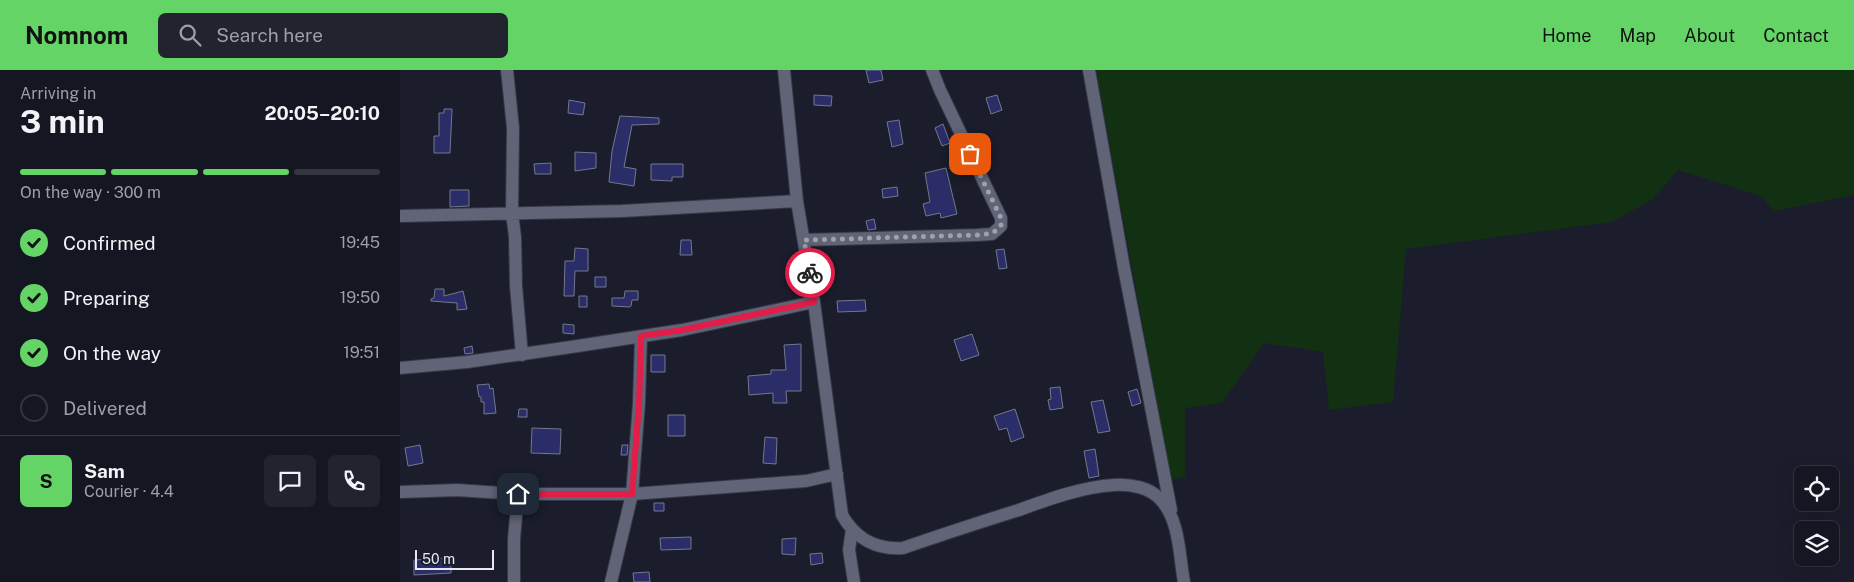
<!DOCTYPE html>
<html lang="en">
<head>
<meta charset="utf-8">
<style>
	:root { --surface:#141621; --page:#21232e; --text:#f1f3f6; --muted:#9d9fa5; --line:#33353f; --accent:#65d467 }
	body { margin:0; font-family:"Public Sans",sans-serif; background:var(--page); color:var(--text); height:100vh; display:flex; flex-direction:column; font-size:19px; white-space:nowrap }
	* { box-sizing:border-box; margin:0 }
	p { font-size:16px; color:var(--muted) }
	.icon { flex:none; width:28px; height:28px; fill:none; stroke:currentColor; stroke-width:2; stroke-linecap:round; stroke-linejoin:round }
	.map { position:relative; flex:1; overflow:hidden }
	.drawer { display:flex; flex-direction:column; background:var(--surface); width:400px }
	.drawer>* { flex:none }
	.buttons { position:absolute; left:1394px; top:396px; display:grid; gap:10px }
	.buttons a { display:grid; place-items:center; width:45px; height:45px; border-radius:8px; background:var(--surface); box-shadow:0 5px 20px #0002,0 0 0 1px var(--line); font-size:25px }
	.scale { position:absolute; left:15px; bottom:12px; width:79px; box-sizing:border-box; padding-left:5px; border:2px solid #e6e8f3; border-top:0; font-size:14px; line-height:18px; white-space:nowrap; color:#e6e8f3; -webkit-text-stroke:4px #1b1d2c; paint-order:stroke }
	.pin { position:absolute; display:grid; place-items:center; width:42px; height:42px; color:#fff; margin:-21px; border-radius:10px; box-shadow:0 2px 8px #0006 }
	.courier { position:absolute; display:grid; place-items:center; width:50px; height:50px; margin:-25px; border:4px solid #e11d48; border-radius:50%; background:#fff; color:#222; box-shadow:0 1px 6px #0007 }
	.overview em { font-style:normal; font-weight:700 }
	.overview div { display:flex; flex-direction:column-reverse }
	.overview { display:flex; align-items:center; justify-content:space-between; height:85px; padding:0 20px }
	h1 { font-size:32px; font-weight:700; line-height:38px }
	.bar { display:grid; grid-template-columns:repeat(4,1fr); gap:8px 5px; align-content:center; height:60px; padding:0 20px }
	.bar i { height:6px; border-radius:4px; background:var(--line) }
	.bar .active { background:var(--accent) }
	.bar p { grid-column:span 4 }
	.line { display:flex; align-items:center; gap:12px; padding:0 20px; border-top:1px solid var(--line) }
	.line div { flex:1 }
	.round { display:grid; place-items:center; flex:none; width:52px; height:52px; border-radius:8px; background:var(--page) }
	ol { padding:0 20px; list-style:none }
	li { display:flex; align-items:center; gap:15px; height:55px }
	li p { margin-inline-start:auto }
	li .icon { padding:5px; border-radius:50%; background:var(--accent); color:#111; stroke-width:4 }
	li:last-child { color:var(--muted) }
	li i { width:28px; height:28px; border:2px solid var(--line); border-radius:50% }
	header { display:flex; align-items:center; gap:30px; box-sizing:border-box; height:70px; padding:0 25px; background:var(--accent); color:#111 }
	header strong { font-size:24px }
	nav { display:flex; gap:28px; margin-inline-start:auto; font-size:18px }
	.search { width:350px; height:45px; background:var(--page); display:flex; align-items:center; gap:12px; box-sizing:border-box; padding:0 18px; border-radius:8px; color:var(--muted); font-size:19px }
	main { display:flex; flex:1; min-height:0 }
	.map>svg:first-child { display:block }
	.green { fill:#113112 }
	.building { fill:#2a2d68; stroke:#74788b }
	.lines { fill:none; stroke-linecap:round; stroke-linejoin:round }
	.minor-casing { stroke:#373845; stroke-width:14 }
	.minor { stroke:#616477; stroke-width:12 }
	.done { stroke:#9fa1ad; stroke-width:5; stroke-dasharray:0 9 }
	.route { stroke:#e11d48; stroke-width:6 }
</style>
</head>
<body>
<header>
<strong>Nomnom</strong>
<div class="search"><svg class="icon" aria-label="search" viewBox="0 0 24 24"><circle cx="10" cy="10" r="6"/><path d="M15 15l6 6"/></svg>Search here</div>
<nav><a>Home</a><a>Map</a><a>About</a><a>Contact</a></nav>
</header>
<main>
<section class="drawer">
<div class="overview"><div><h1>3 min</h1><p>Arriving in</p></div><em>20:05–20:10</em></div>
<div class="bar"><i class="active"></i><i class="active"></i><i class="active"></i><i></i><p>On the way · 300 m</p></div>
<ol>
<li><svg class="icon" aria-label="check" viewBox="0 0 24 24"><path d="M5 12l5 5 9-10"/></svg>Confirmed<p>19:45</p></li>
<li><svg class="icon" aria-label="check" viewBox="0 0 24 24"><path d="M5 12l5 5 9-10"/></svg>Preparing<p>19:50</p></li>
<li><svg class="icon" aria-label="check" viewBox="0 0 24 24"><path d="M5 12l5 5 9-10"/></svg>On the way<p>19:51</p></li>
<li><i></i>Delivered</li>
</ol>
<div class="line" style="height:90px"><b class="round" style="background:var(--accent);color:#111">S</b><div><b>Sam</b><p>Courier · 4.4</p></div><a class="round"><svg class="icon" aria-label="chat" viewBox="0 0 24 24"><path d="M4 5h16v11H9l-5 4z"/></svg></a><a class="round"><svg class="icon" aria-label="phone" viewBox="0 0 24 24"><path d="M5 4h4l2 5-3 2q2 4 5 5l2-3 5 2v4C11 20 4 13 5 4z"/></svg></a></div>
</section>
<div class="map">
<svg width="1454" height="512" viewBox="0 0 1454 512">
	<rect width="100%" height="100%" fill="#1b1d2c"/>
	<!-- green -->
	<path class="green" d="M 696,0 L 1454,0 L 1454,125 L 1374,141 L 1361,126 L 1278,100 L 1253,129 L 1212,152 L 1006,179 L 993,332 L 929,340 L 923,282 L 864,273 L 822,333 L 785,338 L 785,406 L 771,410 Z"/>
	<!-- building -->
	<path class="building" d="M 466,0 L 481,0 L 483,10 L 469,13 Z
		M 414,25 L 432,26 L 431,36 L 414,35 Z
		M 597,25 L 602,40 L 591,44 L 586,28 Z
		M 169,30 L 185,33 L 183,45 L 168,43 Z
		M 44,39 L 52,39 L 50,83 L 34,83 L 34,66 L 39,66 L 39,43 L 44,43 Z
		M 220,46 L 259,48 L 259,54 L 232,55 L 224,97 L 236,99 L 234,116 L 209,112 L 212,81 Z
		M 499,50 L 503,74 L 492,77 L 487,52 Z
		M 543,54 L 550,73 L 542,76 L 535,58 Z
		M 175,82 L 196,83 L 196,98 L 175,101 Z
		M 151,93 L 151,104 L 135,104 L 134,94 Z
		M 251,94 L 283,94 L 283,107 L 272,107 L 272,111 L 251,110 Z
		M 546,98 L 557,144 L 541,148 L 540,143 L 526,146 L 523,134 L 530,132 L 525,103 Z
		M 497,117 L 498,126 L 483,128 L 482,119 Z
		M 50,120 L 69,120 L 69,136 L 50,137 Z
		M 474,149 L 476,159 L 468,160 L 466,151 Z
		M 281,170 L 291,170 L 292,185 L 280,185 Z
		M 175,178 L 188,179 L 188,201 L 175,201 L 174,226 L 164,226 L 165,191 L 174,191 Z
		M 604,179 L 607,198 L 599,199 L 596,180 Z
		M 195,207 L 206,207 L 206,217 L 195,217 Z
		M 35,219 L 44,219 L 44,226 L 63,221 L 67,239 L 57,240 L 57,233 L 31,231 L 31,229 L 34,228 Z
		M 225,221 L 238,221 L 238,230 L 232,230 L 231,236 L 230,237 L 212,236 L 212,228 L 224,228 Z
		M 179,226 L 187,226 L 187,237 L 179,237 Z
		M 465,230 L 466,241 L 438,242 L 437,231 Z
		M 163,254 L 174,255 L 174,264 L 163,263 Z
		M 572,264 L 579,285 L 561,291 L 554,270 Z
		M 401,274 L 401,321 L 386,321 L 387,333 L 373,333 L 373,323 L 349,325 L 348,306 L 371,304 L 371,300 L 386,300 L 384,275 Z
		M 72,276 L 73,283 L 65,284 L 64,278 Z
		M 251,285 L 265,285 L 265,302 L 251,302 Z
		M 89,314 L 90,319 L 93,318 L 96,343 L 84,344 L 84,332 L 81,332 L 81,327 L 79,327 L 77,315 Z
		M 660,317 L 663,338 L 650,340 L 648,330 L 651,329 L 650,318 Z
		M 737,319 L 741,333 L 732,336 L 728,322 Z
		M 703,330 L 710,361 L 698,363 L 691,332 Z
		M 119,339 L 127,339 L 127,347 L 118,347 Z
		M 615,339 L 624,367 L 611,372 L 607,358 L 599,360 L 594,346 Z
		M 268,345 L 285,345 L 285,366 L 268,366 Z
		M 132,358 L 161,359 L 160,384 L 131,383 Z
		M 365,367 L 377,368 L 376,394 L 363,393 Z
		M 20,375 L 23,393 L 8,396 L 5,378 Z
		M 222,375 L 228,375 L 227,385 L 221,385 Z
		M 695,379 L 699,406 L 689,408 L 684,381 Z
		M 254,433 L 264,433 L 264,441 L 254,441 Z
		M 291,467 L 291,479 L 261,480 L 260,468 Z
		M 396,468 L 395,485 L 382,484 L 382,469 Z
		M 422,483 L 423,493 L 411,495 L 410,484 Z
		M 51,488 L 51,503 L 14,505 L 14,490 Z
		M 249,502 L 250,512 L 234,512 L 233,503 Z"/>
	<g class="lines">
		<!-- minor casing -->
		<g class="minor-casing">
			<path id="minor" d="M 107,0 L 113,58 L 112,143 L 115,167 L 116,216 L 122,285
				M 384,0 L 397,131 L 414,232 L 442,445 C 455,468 476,480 503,478 C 541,465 580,452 619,440 C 649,429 682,417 714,415 C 730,414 749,417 760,429 C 780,450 779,485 784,512
				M 689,0 L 724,198 L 771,440
				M 0,146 L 222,141 L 397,131
				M 404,170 L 577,165 L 592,164 L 601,156 L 601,148 L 540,20 L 532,0
				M 0,298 L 67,292 L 171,277 L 282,260 L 414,232
				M 0,422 L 57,420 L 118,424 L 232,424 L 406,411 L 437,404
				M 452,459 L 449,480 L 454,512
				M 114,512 L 114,469 L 118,424
				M 211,512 L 232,424 L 239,333 L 241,266"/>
		</g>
		<!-- minor -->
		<use href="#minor" class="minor"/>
	</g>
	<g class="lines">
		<!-- done -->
		<path class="done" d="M 410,203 L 404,170 L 578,165 C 588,164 594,164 601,156 L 601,148 L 570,84"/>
		<!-- route -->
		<path class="route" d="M 118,424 L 232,424 L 239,333 L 241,266 L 282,260 L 414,232 L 410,203"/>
	</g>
</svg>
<div class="buttons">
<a><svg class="icon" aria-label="locate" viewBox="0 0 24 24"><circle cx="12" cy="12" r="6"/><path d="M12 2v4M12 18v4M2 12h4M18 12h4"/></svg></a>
<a><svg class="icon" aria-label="layers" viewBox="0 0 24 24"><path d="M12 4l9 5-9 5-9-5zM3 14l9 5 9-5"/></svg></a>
</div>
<div class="scale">50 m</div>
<div class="pin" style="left:570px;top:84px;background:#ea580c"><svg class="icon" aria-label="bag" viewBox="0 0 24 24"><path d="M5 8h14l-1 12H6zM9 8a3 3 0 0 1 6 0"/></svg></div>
<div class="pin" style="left:118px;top:424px;background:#1f2937"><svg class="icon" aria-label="home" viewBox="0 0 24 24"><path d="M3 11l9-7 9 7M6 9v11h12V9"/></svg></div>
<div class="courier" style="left:410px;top:203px"><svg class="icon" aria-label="bike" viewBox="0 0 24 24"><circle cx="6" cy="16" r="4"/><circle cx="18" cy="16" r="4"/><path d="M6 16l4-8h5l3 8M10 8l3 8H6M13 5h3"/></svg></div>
</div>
</main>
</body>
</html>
